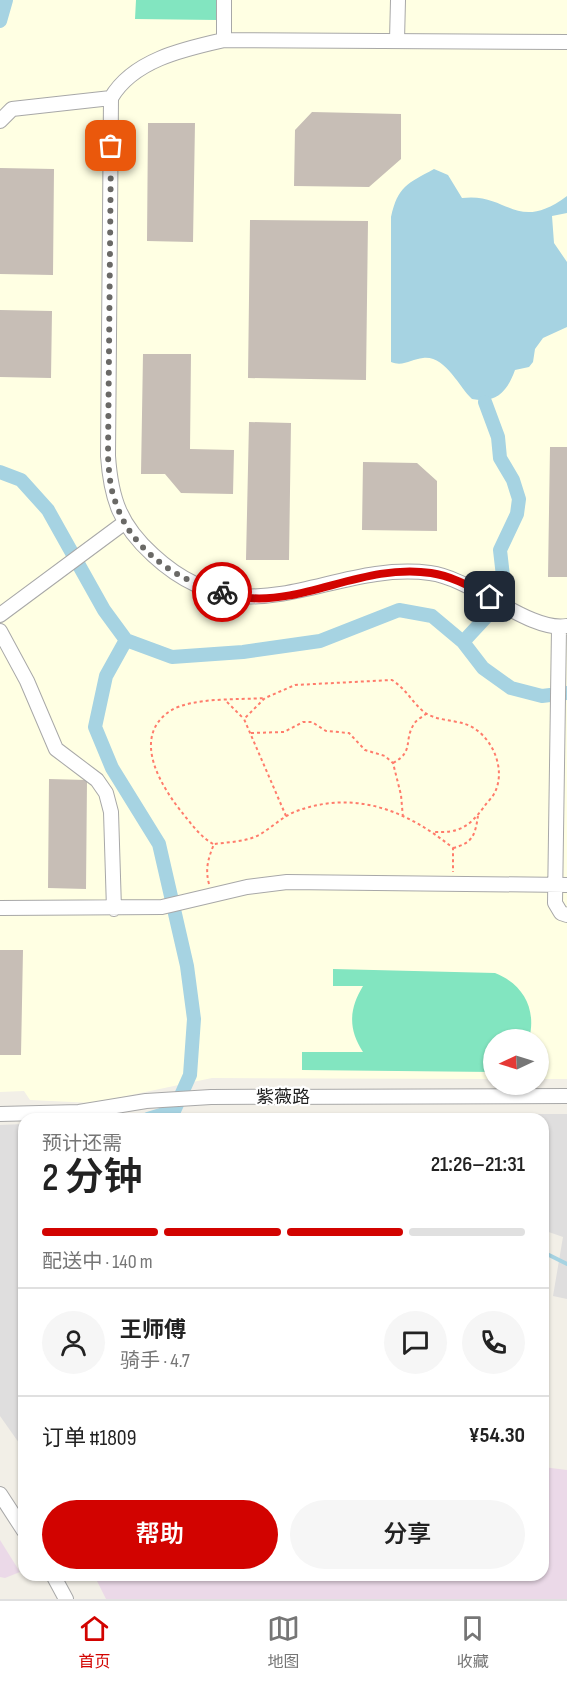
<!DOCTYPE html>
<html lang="zh">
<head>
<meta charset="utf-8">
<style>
	:root { --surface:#fff; --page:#f6f6f6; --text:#222; --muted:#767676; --line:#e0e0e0; --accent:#d20300 }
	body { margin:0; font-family:"Sofia Sans Condensed","Noto Sans SC",sans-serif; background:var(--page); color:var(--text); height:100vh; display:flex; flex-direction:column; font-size:22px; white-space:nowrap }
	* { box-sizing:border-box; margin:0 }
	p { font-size:20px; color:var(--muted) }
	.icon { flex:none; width:33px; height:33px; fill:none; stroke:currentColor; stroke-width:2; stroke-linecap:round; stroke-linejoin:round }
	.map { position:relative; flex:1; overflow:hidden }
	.sheet { position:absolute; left:18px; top:1113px; width:531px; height:468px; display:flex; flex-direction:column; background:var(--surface); border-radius:18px; box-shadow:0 2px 4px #0004 }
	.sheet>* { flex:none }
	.needle { width:39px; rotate:266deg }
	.buttons { position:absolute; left:483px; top:1029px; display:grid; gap:12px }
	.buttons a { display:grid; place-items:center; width:66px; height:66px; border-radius:50%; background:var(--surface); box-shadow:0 2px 4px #0004; font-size:30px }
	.pin { position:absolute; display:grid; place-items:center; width:51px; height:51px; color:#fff; margin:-26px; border-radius:12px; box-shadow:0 3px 9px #0006 }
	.courier { position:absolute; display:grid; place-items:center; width:60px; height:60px; margin:-30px; border:4px solid #d20300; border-radius:50%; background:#fff; color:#222; box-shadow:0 2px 8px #0007 }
	.headline em { font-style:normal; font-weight:600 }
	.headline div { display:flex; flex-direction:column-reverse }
	.headline { display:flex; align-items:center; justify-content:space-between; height:102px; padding:0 24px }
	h1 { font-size:39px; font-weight:600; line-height:45px }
	.bar { display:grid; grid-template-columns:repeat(4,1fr); gap:9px 6px; align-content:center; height:72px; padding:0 24px }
	.bar i { height:8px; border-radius:4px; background:var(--line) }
	.bar .current { background:var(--accent) }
	.bar p { grid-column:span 4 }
	.line { display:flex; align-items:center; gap:15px; padding:0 24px; border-top:2px solid var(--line) }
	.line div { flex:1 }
	.round { display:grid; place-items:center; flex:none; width:63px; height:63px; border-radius:32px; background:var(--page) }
	.action { display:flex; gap:12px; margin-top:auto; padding:12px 24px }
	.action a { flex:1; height:69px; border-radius:36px; background:var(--accent); color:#fff; font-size:24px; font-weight:600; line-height:69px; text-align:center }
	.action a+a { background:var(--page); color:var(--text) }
	.tabs { display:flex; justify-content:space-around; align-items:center; height:84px; border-top:2px solid var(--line); background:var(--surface); font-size:16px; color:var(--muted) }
	.tabs a { display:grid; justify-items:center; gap:3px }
	.tabs .current { color:var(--accent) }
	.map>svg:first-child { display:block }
	.residential { fill:#dfdede }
	.industrial { fill:#ebd9e8 }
	.education { fill:#ffffe3 }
	.pitch { fill:#82e5c0 }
	.water { fill:#a6d3e2 }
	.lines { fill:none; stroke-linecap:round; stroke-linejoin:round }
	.stream { stroke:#a6d3e2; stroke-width:4 }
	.canal { stroke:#a6d3e2; stroke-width:14 }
	.building { fill:#c7beb6 }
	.minor-casing { stroke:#a8a8a8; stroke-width:16 }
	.path { stroke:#ff7c6b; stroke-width:2; stroke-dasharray:3 3; stroke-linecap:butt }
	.minor { stroke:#fff; stroke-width:14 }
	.done { stroke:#6a6966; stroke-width:6; stroke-dasharray:0 10.8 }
	.route { stroke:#d20300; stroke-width:8 }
	.labels { text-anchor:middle; stroke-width:4.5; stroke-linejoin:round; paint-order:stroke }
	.street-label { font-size:18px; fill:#212121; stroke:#fff }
</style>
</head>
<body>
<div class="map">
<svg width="567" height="1599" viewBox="0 0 567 1599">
	<rect width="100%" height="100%" fill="#f2efe7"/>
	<!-- residential -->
	<path class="residential" d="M 527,1114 L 567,1114 L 567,1299 L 553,1296 L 563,1237 L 543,1230 L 543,1119 L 526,1119 Z
		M 24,1124 L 24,1450 L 0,1416 L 0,1125 Z"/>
	<!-- industrial -->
	<path class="industrial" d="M 543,1467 L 567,1470 L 567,1599 L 106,1599 L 94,1575 L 543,1575 Z
		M 0,1540 L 20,1572 L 5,1578 L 0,1577 Z"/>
	<!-- education -->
	<path class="education" d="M 0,0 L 567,0 L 567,1079 L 539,1079 L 538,1040 L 494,1040 L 493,1079 L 212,1078 L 93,1103 L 30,1100 L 24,1091 L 0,1092 Z"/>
	<!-- pitch -->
	<path class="pitch" d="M 136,0 L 217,0 L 217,20 L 135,19 Z
		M 333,969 L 495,973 C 523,984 537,1009 529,1039 L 494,1040 L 493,1072 L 302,1070 L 302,1052 L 363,1052 C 348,1029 349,1009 363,986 L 333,986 Z"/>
	<!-- water -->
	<path class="water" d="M 434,169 L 448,175 L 462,198 C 508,192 516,234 567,196 L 567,213 L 552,216 L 554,243 L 567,262 L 567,327 L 543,338 L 535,349 L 533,362 L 529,367 L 515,370 C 507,392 496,404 472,399 C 459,387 445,355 423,358 C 412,359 403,367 391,362 L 391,217 C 398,186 407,184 434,169 Z"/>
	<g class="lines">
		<!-- stream -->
		<path class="stream" d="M 543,1252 L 567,1264"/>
		<!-- canal -->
		<path class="canal" d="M 0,21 L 6,0
			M 0,472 L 21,480 L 48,510 L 104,610 L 126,640 L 172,657 L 243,652 L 320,641 L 399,610 L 432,616 L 463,642 L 483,668 L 511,688 L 542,696 L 567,693
			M 126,640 L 106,676 L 95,727 L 112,768 L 159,844 L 187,966 L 194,1019 L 190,1075 L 174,1111 L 148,1119
			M 463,642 L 488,615 L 504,585 L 500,550 L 517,514 L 519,499 L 513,480 L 500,458 L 498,437 L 485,402"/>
	</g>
	<!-- building -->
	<path class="building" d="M 312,112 L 401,114 L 401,159 L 369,187 L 294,186 L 295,130 Z
		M 148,123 L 195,123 L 193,242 L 147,241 Z
		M 0,168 L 54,169 L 53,275 L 0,274 Z
		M 250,220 L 368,221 L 366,380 L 248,378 Z
		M 0,310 L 52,311 L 51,378 L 0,377 Z
		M 143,354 L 191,354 L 190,449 L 234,450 L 233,494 L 181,493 L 165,474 L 141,474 Z
		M 249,422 L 291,423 L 289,560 L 246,560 Z
		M 550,447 L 567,447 L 567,577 L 548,577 Z
		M 363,462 L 417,463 L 437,481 L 437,531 L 362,530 Z
		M 49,779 L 87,780 L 86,889 L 48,888 Z
		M 0,950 L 23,950 L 21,1055 L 0,1055 Z"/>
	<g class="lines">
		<!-- minor casing -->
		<g class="minor-casing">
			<path id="minor" d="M 224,40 L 224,0
				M 397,40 L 398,0
				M 567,42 L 224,40 C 184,49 133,60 111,98 L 108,456 C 111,499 120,525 153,555 C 249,644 328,560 430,573 C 472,578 530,633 567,626
				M 0,121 L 12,109 L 111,98
				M 0,615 L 124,523
				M 559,628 L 555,903 L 561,913 L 567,915
				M 0,631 L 27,681 L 56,749 L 97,780 L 106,793 L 111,812 L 114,909
				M 0,908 L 162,907 L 247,887 L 287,882 L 567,885
				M 0,1114 L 79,1112 L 146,1101 L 211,1097 L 567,1096
				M 0,1494 L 24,1531
				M 53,1575 L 66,1599"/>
		</g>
		<!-- path -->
		<path class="path" d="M 227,702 L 244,719
			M 251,733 L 284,732 L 303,722 L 312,722 L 326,731 L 349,733 L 365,750 L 385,756 L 393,763 L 401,795 L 403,818
			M 393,763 C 415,751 403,741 414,724 C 416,720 422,717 426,714
			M 286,816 L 244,719 L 265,698 L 295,685 L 392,680 C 406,689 412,702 424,712 C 434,720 453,720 465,724 C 490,732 507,767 495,792 C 493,797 487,802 484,807 C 468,828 459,833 433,832
			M 213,844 C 201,837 193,826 184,815 C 162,788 130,738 170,711 C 192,697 239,700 265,698
			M 453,848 C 473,843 475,835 478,816
			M 209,884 C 205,869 208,859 214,844 C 229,842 245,842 259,835 C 271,828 281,818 294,812 C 354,789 406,810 453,848 L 453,872"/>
		<!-- minor -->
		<use href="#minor" class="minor"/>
	</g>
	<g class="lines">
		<!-- done -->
		<path class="done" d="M 111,146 L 108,456 C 109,473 110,490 117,506 C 132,550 179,582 222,592"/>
		<!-- route -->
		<path class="route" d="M 222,592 C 231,594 240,597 249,598 C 307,603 367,563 431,573 C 452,576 471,587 490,597"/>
	</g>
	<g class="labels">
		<!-- street labels -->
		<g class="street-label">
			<text x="283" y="1103">紫薇路</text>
		</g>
	</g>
</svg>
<div class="buttons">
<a><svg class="needle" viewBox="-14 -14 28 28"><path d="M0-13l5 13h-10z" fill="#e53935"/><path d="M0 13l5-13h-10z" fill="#767676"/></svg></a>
</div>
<div class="pin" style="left:111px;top:146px;background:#ea580c"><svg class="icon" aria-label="bag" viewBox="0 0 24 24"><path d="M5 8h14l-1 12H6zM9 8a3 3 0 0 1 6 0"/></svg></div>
<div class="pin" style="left:490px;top:597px;background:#1f2937"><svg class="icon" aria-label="home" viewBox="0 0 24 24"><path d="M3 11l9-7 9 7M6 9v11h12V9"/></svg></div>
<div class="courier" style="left:222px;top:592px"><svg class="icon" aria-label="bike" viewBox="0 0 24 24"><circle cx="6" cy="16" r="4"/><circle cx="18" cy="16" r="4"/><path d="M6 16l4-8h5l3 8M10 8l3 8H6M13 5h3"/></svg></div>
<section class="sheet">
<div class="headline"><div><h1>2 分钟</h1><p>预计还需</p></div><em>21:26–21:31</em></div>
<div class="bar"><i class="current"></i><i class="current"></i><i class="current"></i><i></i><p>配送中 · 140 m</p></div>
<div class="line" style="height:108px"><a class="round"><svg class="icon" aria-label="person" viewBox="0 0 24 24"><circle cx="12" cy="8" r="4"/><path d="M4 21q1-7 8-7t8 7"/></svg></a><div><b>王师傅</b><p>骑手 · 4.7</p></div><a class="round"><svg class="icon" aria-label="chat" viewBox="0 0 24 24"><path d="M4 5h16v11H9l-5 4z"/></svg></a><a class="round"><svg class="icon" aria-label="phone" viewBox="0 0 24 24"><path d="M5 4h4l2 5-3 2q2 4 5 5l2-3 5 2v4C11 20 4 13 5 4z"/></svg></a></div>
<div class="line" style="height:78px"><div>订单 #1809</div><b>¥54.30</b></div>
<div class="action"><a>帮助</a><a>分享</a></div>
</section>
</div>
<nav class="tabs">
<a class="current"><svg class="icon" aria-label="home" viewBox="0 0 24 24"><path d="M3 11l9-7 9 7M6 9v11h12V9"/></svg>首页</a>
<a><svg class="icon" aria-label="map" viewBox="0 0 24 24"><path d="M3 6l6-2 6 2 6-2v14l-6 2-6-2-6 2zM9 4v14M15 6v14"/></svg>地图</a>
<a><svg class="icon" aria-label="saved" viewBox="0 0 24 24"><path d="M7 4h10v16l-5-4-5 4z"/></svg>收藏</a>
</nav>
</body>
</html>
